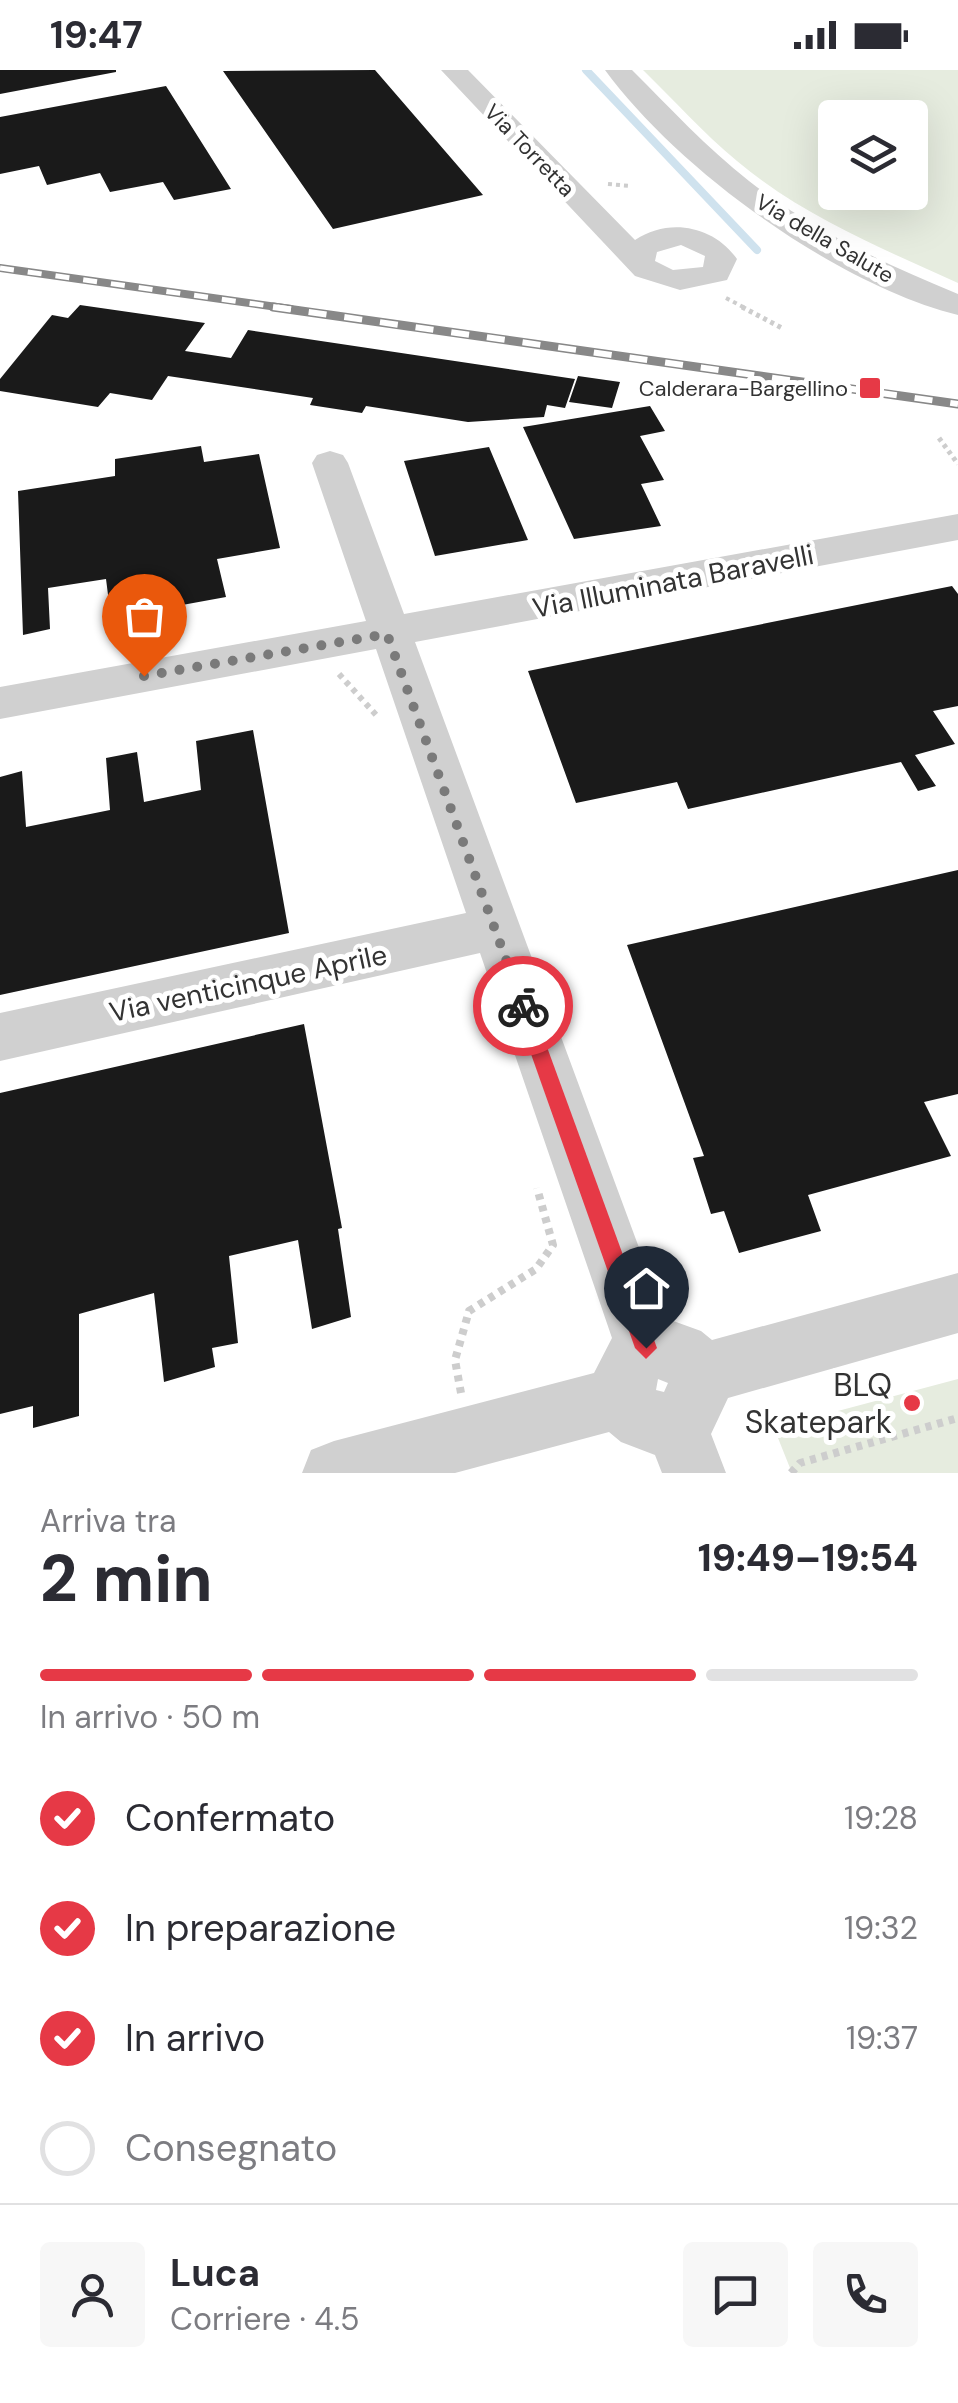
<!DOCTYPE html>
<html lang="it">
<head>
<meta charset="utf-8">
<style>
	:root { --surface:#fff; --page:#f7f7f7; --text:#2b2b33; --muted:#7c7c81; --line:#e1e1e2; --accent:#e63946 }
	body { margin:0; font-family:"DM Sans",sans-serif; background:var(--page); color:var(--text); height:100vh; display:flex; flex-direction:column; font-size:38px; white-space:nowrap }
	* { box-sizing:border-box; margin:0 }
	p { font-size:32px; color:var(--muted) }
	.icon { flex:none; width:55px; height:55px; fill:none; stroke:currentColor; stroke-width:2; stroke-linecap:round; stroke-linejoin:round }
	.map { position:relative; height:1403px; overflow:hidden }
	.drawer { display:flex; flex-direction:column; background:var(--surface); flex:1 }
	.drawer>* { flex:none }
	.fabs { position:absolute; left:818px; top:30px; display:grid; gap:20px }
	.fabs a { display:grid; place-items:center; width:110px; height:110px; border-radius:10px; background:var(--surface); box-shadow:0 10px 40px #0002; font-size:50px }
	.pin { position:absolute; display:grid; place-items:center; width:85px; height:85px; color:#fff; margin:-102px -42px; border-radius:50% 50% 50% 0; rotate:-45deg; box-shadow:0 0 10px #0007 }
	.pin .icon { rotate:45deg }
	.courier { position:absolute; display:grid; place-items:center; width:100px; height:100px; margin:-50px; border:8px solid #e63946; border-radius:50%; background:#fff; color:#222; box-shadow:0 2px 12px #0007 }
	.head em { font-style:normal; font-weight:800 }
	.head div { display:flex; flex-direction:column-reverse }
	.head { display:flex; align-items:center; justify-content:space-between; height:170px; padding:0 40px }
	h1 { font-size:65px; font-weight:800; line-height:75px }
	.bar { display:grid; grid-template-columns:repeat(4,1fr); gap:15px 10px; align-content:center; height:120px; padding:0 40px }
	.bar i { height:12px; border-radius:8px; background:var(--line) }
	.bar .on { background:var(--accent) }
	.bar p { grid-column:span 4 }
	.line { display:flex; align-items:center; gap:25px; padding:0 40px; border-top:2px solid var(--line) }
	.line div { flex:1 }
	.round { display:grid; place-items:center; flex:none; width:105px; height:105px; border-radius:10px; background:var(--page) }
	ol { padding:0 40px; list-style:none }
	li { display:flex; align-items:center; gap:30px; height:110px }
	li p { margin-inline-start:auto }
	li .icon { padding:10px; border-radius:50%; background:var(--accent); color:#fff; stroke-width:4 }
	li:last-child { color:var(--muted) }
	li i { width:55px; height:55px; border:5px solid var(--line); border-radius:50% }
	.status { display:flex; justify-content:space-between; align-items:center; height:70px; padding:0 50px; background:var(--surface); direction:ltr }
	.status svg { height:28px; fill:currentColor }
	.map>svg:first-child { display:block }
	.green { fill:#e6ecdf; fill-rule:evenodd }
	.lines { fill:none; stroke-linecap:round; stroke-linejoin:round }
	.stream { stroke:#cfe2ee; stroke-width:8 }
	.building { fill:#1a1a1a }
	.path-far3 { stroke:#cdcdcd; stroke-width:4; stroke-dasharray:4 4; stroke-linecap:butt }
	.path-far2 { stroke:#cdcdcd; stroke-width:5; stroke-dasharray:4 4; stroke-linecap:butt }
	.path-far1 { stroke:#cdcdcd; stroke-width:6; stroke-dasharray:5 5; stroke-linecap:butt }
	.path { stroke:#cdcdcd; stroke-width:8; stroke-dasharray:6 6; stroke-linecap:butt }
	.minor { fill:#d0d0d0; fill-rule:evenodd }
	.rail-far1-casing { stroke:#888; stroke-width:8 }
	.rail-casing { stroke:#888; stroke-width:9 }
	.rail-far1 { stroke:#fff; stroke-width:5; stroke-dasharray:14; stroke-linecap:butt }
	.rail { stroke:#fff; stroke-width:6; stroke-dasharray:18; stroke-linecap:butt }
	.route { fill:#e63946 }
	.done { stroke:#7a7a7a; stroke-width:10; stroke-dasharray:0 18 }
	.poi-dot { fill:#e63946; stroke:#fff; stroke-width:4 }
	.labels { text-anchor:middle; stroke-width:10; stroke-linejoin:round; paint-order:stroke }
	.far-street-label { font-size:22px; fill:#333; stroke:#fff }
	.far-poi-label { font-size:22px; fill:#333; stroke:#fff; text-anchor:end }
	.street-label { font-size:28px; fill:#333; stroke:#fff }
	.near-poi-label { font-size:32px; fill:#333; stroke:#fff; text-anchor:end }
</style>
</head>
<body>
<div class="status"><b>19:47</b><svg viewBox="0 0 49 12"><path d="M0 12V9h3v3zM5 12V6h3v6zM10 12V3h3v9zM15 12V0h3v12zM26 1h20v11H26zM47 4h2v5h-2z"/></svg></div>
<div class="map">
<svg width="958" height="1403" viewBox="0 0 958 1403">
	<rect width="100%" height="100%" fill="#fff"/>
	<!-- green -->
	<path class="green" d="M 643,0 L 958,0 L 958,213 C 881,178 802,146 737,91 C 703,63 674,30 643,0 ZM 835,48 L 910,48 L 910,122 L 835,122 Z
		M 958,1309 L 958,1403 L 792,1403 L 774,1358 Z"/>
	<g class="lines">
		<!-- stream -->
		<path class="stream" d="M 586,0 L 757,180"/>
	</g>
	<!-- building -->
	<path class="building" d="M 0,0 L 116,0 L 116,2 L 0,24 Z
		M 375,0 L 483,125 L 333,159 L 223,1 Z
		M 166,16 L 231,119 L 174,130 L 163,112 L 110,122 L 100,103 L 47,115 L 39,96 L 0,104 L 0,47 Z
		M 80,235 L 205,253 L 185,281 L 231,288 L 248,260 L 575,309 L 565,338 L 547,335 L 544,347 L 468,352 L 366,336 L 362,343 L 310,335 L 313,328 L 168,306 L 152,330 L 110,323 L 98,337 L 0,321 L 0,309 L 52,245 L 68,248 Z
		M 578,306 L 620,312 L 612,338 L 569,332 Z
		M 650,336 L 665,361 L 640,366 L 664,410 L 641,414 L 661,456 L 574,469 L 523,357 Z
		M 201,376 L 204,392 L 259,384 L 280,478 L 217,489 L 226,527 L 111,548 L 106,509 L 48,518 L 50,559 L 23,565 L 18,421 L 115,406 L 115,389 Z
		M 489,377 L 528,470 L 435,486 L 404,391 Z
		M 952,516 L 958,524 L 958,636 L 933,641 L 955,674 L 915,685 L 936,716 L 918,721 L 901,692 L 688,739 L 677,712 L 576,733 L 528,601 Z
		M 253,660 L 289,863 L 0,925 L 0,707 L 22,701 L 26,757 L 110,740 L 106,688 L 137,682 L 144,732 L 201,720 L 196,671 Z
		M 958,800 L 958,1024 L 924,1032 L 951,1086 L 808,1125 L 821,1161 L 739,1183 L 724,1141 L 711,1144 L 693,1088 L 704,1086 L 627,875 Z
		M 304,954 L 342,1158 L 338,1159 L 351,1247 L 312,1259 L 298,1170 L 229,1186 L 238,1273 L 212,1278 L 215,1297 L 164,1312 L 154,1223 L 79,1244 L 79,1346 L 33,1358 L 33,1336 L 0,1344 L 0,1023 Z"/>
	<g class="lines">
		<!-- path-far3 -->
		<path class="path-far3" d="M 608,114 L 631,116
			M 726,228 L 747,239"/>
		<!-- path-far2 -->
		<path class="path-far2" d="M 742,237 L 782,258
			M 939,368 L 958,394"/>
		<!-- path-far1 -->
		<path class="path-far1" d="M 339,604 L 377,646"/>
		<!-- path -->
		<path class="path" d="M 461,1323 L 455,1290 L 469,1241 L 536,1199 L 553,1175 L 537,1118
			M 791,1403 L 800,1393 L 958,1348"/>
		<!-- minor -->
		<path class="minor" d="M 441,0 L 468,0 L 635,170 C 669,147 714,156 737,189 L 727,210 L 680,220 L 635,206 ZM 681,175 L 705,186 L 703,197 L 673,200 L 655,191 L 657,182 Z
			M 605,0 L 632,0 C 670,38 707,78 749,111 C 812,160 885,194 958,224 L 958,245 C 837,215 678,100 605,0 Z
			M 330,381 L 343,385 L 348,393 L 404,544 L 958,444 L 958,470 L 415,572 L 665,1248 L 701,1261 L 712,1270 L 958,1203 L 958,1263 L 728,1328 L 711,1364 L 726,1403 L 662,1403 L 655,1385 L 621,1372 L 609,1362 L 455,1403 L 302,1403 L 311,1380 L 334,1371 L 594,1303 L 612,1268 L 480,883 L 0,991 L 0,943 L 466,843 L 376,579 L 0,649 L 0,617 L 366,551 L 312,393 L 317,385 ZM 658,1309 L 668,1313 L 664,1322 L 656,1320 Z"/>
		<!-- rail-far1 casing -->
		<g class="rail-far1-casing">
			<path id="rail-far1" d="M 0,198 L 291,239"/>
		</g>
		<!-- rail casing -->
		<g class="rail-casing">
			<path id="rail" d="M 273,237 L 958,334"/>
		</g>
		<!-- rail-far1 -->
		<use href="#rail-far1" class="rail-far1"/>
		<!-- rail -->
		<use href="#rail" class="rail"/>
	</g>
	<!-- route -->
	<path class="route" d="M 523,927 L 532,936 L 657,1278 L 646,1289 L 635,1278 L 514,936 Z"/>
	<g class="lines">
		<!-- done -->
		<path class="done" d="M 144,606 L 387,564 L 523,936"/>
	</g>
	<!-- markers -->
	<g class="poi-dot">
		<rect x="858" y="306" width="24" height="24" rx="5"/>
		<circle cx="912" cy="1333" r="10"/>
	</g>
	<g class="labels">
		<!-- far-street labels -->
		<g class="far-street-label">
			<text transform="translate(530 80) rotate(46)" y="8">Via Torretta</text>
			<text transform="translate(825 168) rotate(30)" y="8">Via della Salute</text>
		</g>
		<!-- far-poi labels -->
		<g class="far-poi-label">
			<text x="848" y="326">Calderara-Bargellino</text>
		</g>
		<!-- street labels -->
		<g class="street-label">
			<text transform="translate(673 511) rotate(-11)" y="10">Via Illuminata Baravelli</text>
			<text transform="translate(248 913) rotate(-12)" y="10">Via venticinque Aprile</text>
		</g>
		<!-- near-poi labels -->
		<g class="near-poi-label">
			<text x="892" y="1326">BLQ<tspan x="892" dy="37">Skatepark</tspan></text>
		</g>
	</g>
</svg>
<div class="fabs">
<a><svg class="icon" aria-label="layers" viewBox="0 0 24 24"><path d="M12 4l9 5-9 5-9-5zM3 14l9 5 9-5"/></svg></a>
</div>
<div class="pin" style="left:144px;top:606px;background:#ea580c"><svg class="icon" aria-label="bag" viewBox="0 0 24 24"><path d="M5 8h14l-1 12H6zM9 8a3 3 0 0 1 6 0"/></svg></div>
<div class="pin" style="left:646px;top:1278px;background:#1f2937"><svg class="icon" aria-label="home" viewBox="0 0 24 24"><path d="M3 11l9-7 9 7M6 9v11h12V9"/></svg></div>
<div class="courier" style="left:523px;top:936px"><svg class="icon" aria-label="bike" viewBox="0 0 24 24"><circle cx="6" cy="16" r="4"/><circle cx="18" cy="16" r="4"/><path d="M6 16l4-8h5l3 8M10 8l3 8H6M13 5h3"/></svg></div>
</div>
<section class="drawer">
<div class="head"><div><h1>2 min</h1><p>Arriva tra</p></div><em>19:49–19:54</em></div>
<div class="bar"><i class="on"></i><i class="on"></i><i class="on"></i><i></i><p>In arrivo · 50 m</p></div>
<ol>
<li><svg class="icon" aria-label="check" viewBox="0 0 24 24"><path d="M5 12l5 5 9-10"/></svg>Confermato<p>19:28</p></li>
<li><svg class="icon" aria-label="check" viewBox="0 0 24 24"><path d="M5 12l5 5 9-10"/></svg>In preparazione<p>19:32</p></li>
<li><svg class="icon" aria-label="check" viewBox="0 0 24 24"><path d="M5 12l5 5 9-10"/></svg>In arrivo<p>19:37</p></li>
<li><i></i>Consegnato</li>
</ol>
<div class="line" style="height:180px"><a class="round"><svg class="icon" aria-label="person" viewBox="0 0 24 24"><circle cx="12" cy="8" r="4"/><path d="M4 21q1-7 8-7t8 7"/></svg></a><div><b>Luca</b><p>Corriere · 4.5</p></div><a class="round"><svg class="icon" aria-label="chat" viewBox="0 0 24 24"><path d="M4 5h16v11H9l-5 4z"/></svg></a><a class="round"><svg class="icon" aria-label="phone" viewBox="0 0 24 24"><path d="M5 4h4l2 5-3 2q2 4 5 5l2-3 5 2v4C11 20 4 13 5 4z"/></svg></a></div>
</section>
</body>
</html>
